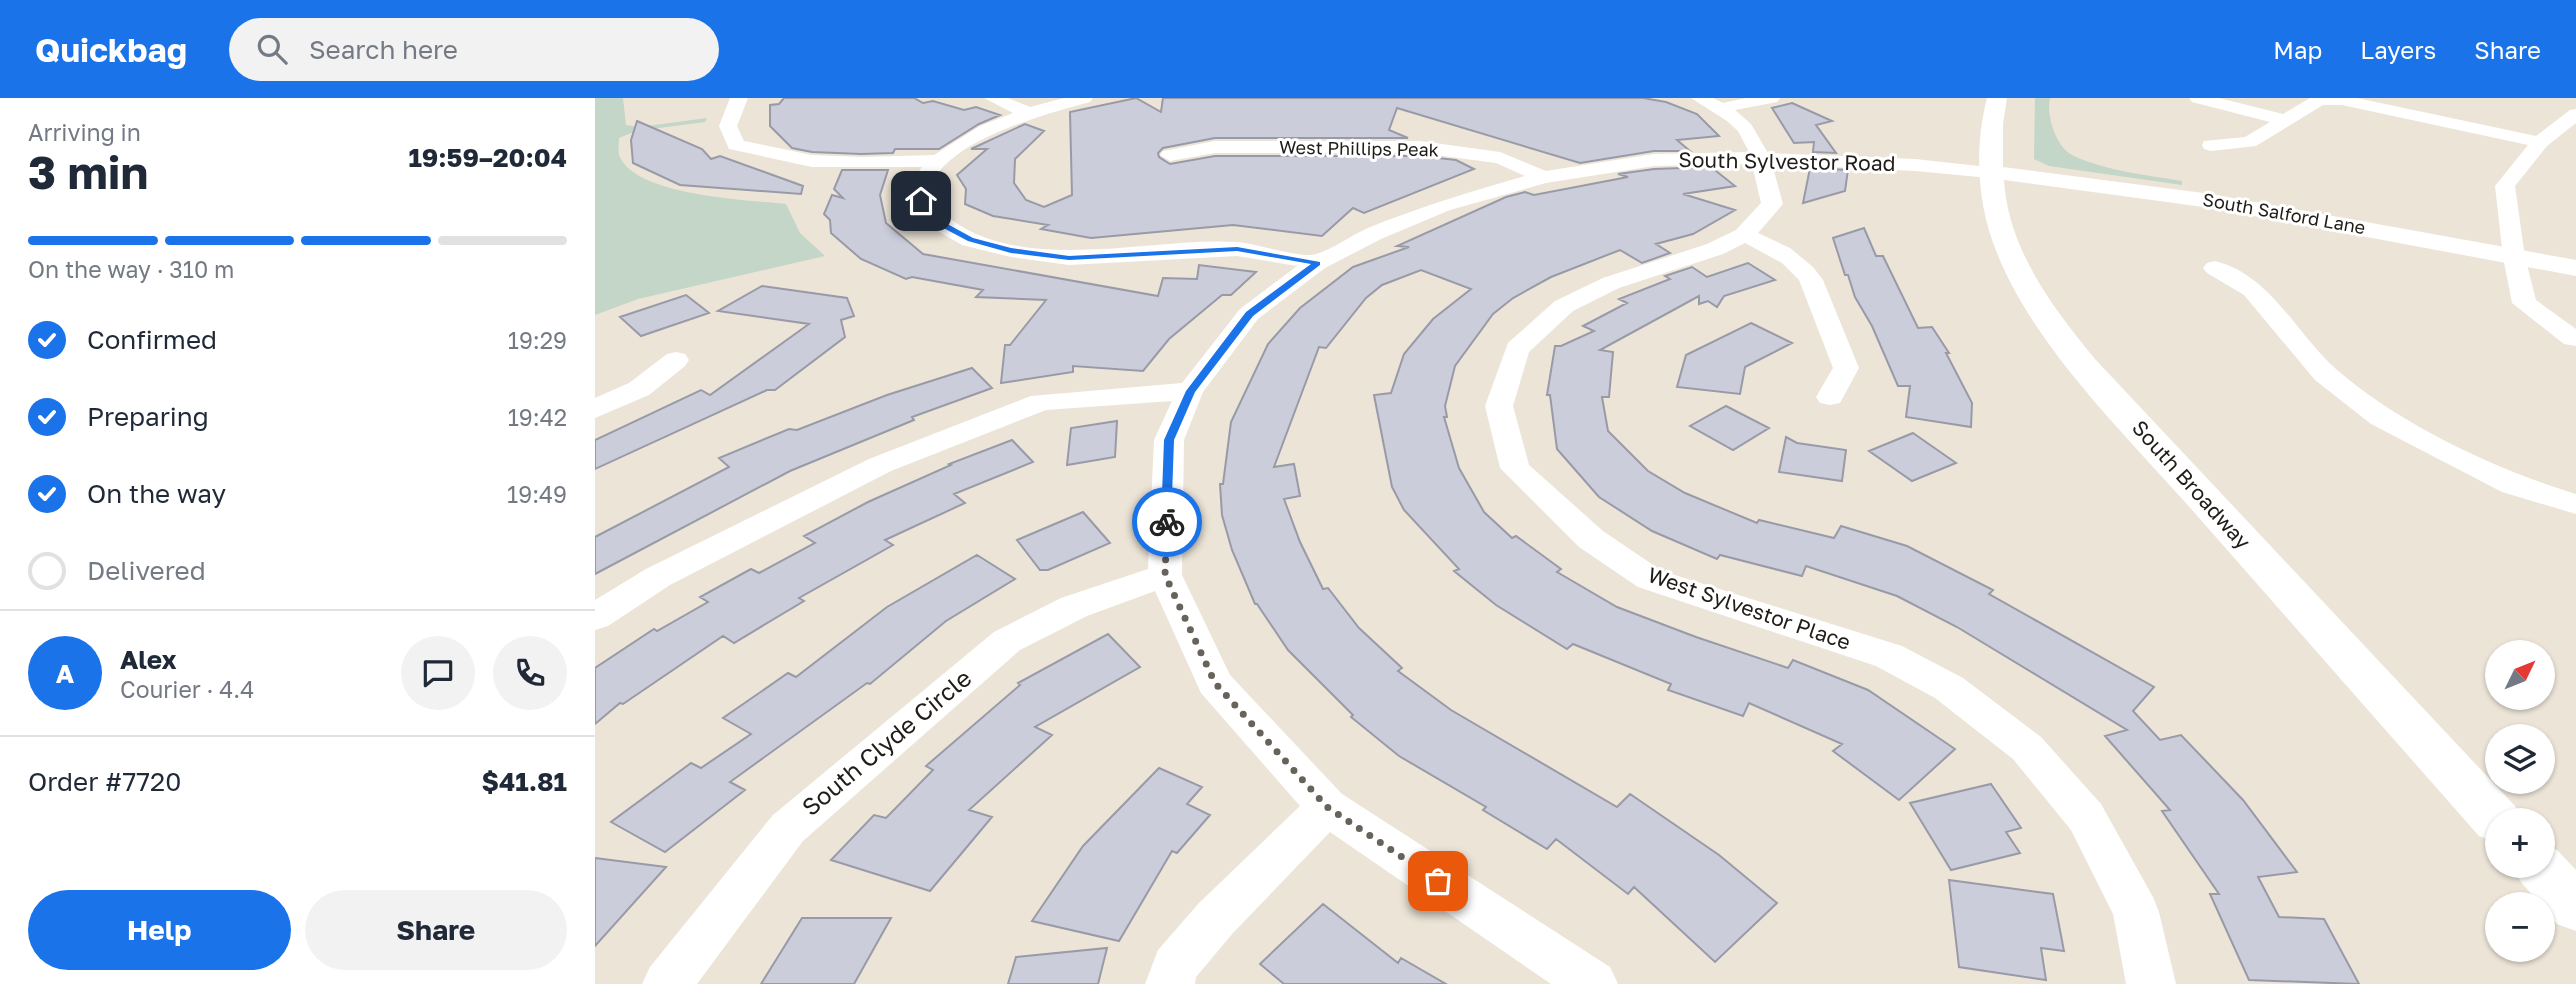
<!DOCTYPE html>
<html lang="en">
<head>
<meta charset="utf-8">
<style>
	:root { --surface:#fff; --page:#f2f2f3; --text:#1f2937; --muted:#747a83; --line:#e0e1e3; --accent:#1a73e8 }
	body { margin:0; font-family:"Golos Text",sans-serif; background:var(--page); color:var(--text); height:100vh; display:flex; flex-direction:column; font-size:26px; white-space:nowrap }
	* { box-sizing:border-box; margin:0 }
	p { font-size:23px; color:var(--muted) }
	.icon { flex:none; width:38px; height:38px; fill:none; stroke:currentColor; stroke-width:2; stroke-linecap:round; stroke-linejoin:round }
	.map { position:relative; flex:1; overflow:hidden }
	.details { display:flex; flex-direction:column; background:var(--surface); width:595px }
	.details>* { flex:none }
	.needle { width:46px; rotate:47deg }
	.fabs { position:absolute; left:1890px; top:542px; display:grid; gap:14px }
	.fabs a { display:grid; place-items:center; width:70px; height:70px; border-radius:50%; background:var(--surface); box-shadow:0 2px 5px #0004; font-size:35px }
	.pin { position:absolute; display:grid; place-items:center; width:60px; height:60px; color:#fff; margin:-30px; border-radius:14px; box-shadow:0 4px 10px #0006 }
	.courier { position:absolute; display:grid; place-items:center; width:70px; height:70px; margin:-35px; border:5px solid #1a73e8; border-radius:50%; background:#fff; color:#222; box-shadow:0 2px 9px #0007 }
	.summary em { font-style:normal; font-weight:700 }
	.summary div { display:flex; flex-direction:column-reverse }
	.summary { display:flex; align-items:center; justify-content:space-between; height:119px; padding:0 28px }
	h1 { font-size:46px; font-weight:700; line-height:52px }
	.bar { display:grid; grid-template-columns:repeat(4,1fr); gap:10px 7px; align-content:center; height:84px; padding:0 28px }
	.bar i { height:9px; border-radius:5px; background:var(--line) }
	.bar .on { background:var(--accent) }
	.bar p { grid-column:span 4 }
	.line { display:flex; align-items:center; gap:18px; padding:0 28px; border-top:2px solid var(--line) }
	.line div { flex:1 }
	.round { display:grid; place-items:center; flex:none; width:74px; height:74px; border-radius:37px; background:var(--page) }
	ol { padding:0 28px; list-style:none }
	li { display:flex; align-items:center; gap:21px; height:77px }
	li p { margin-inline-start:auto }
	li .icon { padding:7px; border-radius:50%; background:var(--accent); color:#fff; stroke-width:4 }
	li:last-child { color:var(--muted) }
	li i { width:38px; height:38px; border:4px solid var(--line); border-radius:50% }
	.cta { display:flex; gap:14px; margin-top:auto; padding:14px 28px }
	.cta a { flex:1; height:80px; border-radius:42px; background:var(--accent); color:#fff; font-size:28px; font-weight:700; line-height:80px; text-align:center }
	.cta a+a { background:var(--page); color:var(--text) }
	header { display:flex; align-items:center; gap:42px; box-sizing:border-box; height:98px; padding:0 35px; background:var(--accent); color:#fff }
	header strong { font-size:33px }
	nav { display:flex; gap:38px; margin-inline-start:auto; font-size:24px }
	.search { width:490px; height:63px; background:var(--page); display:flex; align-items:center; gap:18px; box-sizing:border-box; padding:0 24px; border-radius:38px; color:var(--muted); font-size:26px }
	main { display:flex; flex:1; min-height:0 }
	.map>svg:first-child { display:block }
	.green { fill:#c4d6c7 }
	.building { fill:#cccddb; stroke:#999aa7; stroke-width:2 }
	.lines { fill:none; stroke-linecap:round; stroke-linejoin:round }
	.street { fill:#fff; fill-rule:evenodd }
	.secondary { fill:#fff; fill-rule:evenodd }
	.route { fill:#1a73e8 }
	.done { stroke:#67635b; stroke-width:7; stroke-dasharray:0 12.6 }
	.labels { text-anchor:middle; stroke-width:6; stroke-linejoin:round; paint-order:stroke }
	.far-street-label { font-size:18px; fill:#201d18; stroke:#fff }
	.street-label { font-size:21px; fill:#201d18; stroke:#fff }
	.near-street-label { font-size:24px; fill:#201d18; stroke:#fff }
</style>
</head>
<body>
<header>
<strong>Quickbag</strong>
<div class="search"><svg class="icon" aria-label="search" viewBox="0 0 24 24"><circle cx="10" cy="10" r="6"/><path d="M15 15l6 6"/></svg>Search here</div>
<nav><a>Map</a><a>Layers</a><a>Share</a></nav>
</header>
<main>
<section class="details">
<div class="summary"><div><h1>3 min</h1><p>Arriving in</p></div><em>19:59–20:04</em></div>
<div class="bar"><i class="on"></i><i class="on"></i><i class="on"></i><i></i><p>On the way · 310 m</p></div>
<ol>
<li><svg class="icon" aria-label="check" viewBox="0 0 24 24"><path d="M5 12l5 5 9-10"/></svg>Confirmed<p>19:29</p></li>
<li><svg class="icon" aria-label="check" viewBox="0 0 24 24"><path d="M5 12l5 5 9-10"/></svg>Preparing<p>19:42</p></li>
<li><svg class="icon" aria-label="check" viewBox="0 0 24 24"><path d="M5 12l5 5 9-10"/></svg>On the way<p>19:49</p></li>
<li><i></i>Delivered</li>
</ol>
<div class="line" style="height:126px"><b class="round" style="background:var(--accent);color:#fff">A</b><div><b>Alex</b><p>Courier · 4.4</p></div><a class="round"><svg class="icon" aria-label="chat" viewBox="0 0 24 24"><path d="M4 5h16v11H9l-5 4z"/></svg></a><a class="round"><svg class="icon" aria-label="phone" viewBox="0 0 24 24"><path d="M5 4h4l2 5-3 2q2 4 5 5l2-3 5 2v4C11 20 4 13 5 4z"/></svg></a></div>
<div class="line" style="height:91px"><div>Order #7720</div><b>$41.81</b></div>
<div class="cta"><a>Help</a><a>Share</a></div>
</section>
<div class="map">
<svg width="1981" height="886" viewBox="0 0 1981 886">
	<rect width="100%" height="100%" fill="#ece4d7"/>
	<!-- green -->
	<path class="green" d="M 0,0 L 28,0 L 31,27 L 45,29 L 112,20 L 110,24 L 41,33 L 24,40 C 24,45 23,52 24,57 C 39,98 154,102 191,106 L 205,135 L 230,158 L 43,201 L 0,217 Z
		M 1440,0 L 1455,0 C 1451,18 1461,50 1479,58 C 1512,73 1552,77 1587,83 L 1587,87 L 1454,68 L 1439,61 Z"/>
	<!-- building -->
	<path class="building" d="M 189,0 L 319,0 L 328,5 L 338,3 L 369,12 L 381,9 L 405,17 L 384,26 L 344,51 L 300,51 L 298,55 L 266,56 L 217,54 L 197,50 L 175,28 L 175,7 L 184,6 Z
		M 541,0 L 566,14 L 568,0 L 1048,0 L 1071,4 L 1102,16 L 1124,38 L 1082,42 L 1095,53 L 1059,53 L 985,65 L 802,10 L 794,32 L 813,40 L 620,40 L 568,50 L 563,55 L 564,59 L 575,66 L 620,58 L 825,58 L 861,62 L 879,71 L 769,115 L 758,110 L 727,138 L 638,127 L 496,140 L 446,131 L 453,127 L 398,118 L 370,106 L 371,91 L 362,77 L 392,51 L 376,51 L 430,26 L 449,33 L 420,61 L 419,85 L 431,102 L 449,109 L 477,97 L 475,14 Z
		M 1197,5 L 1237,23 L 1221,27 L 1241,55 L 1218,54 L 1219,44 L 1199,45 L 1177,10 Z
		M 42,23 L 107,51 L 116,61 L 125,58 L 208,88 L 206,96 L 85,87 L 38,65 L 36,42 Z
		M 1116,69 L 1140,88 L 1088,96 L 1140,112 L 1098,136 L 1061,146 L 1075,155 L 1047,165 L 1025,152 L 956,179 L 918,200 L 898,216 L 860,268 L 850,308 L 852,319 L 849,319 L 864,370 L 889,414 L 917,440 L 921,438 L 966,471 L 962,474 L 1022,509 L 1101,539 L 1193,570 L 1198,562 L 1273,592 L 1360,651 L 1304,702 L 1238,653 L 1247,646 L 1154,605 L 1148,618 L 1073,592 L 1076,586 L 978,546 L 972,551 L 901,507 L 859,473 L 864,471 L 809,412 L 797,389 L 779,297 L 796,295 L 809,256 L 838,221 L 876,191 L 826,172 L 787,187 L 771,200 L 731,250 L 724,249 L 679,369 L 699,366 L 705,398 L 689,401 L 705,444 L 728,491 L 733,490 L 764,530 L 807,570 L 803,573 L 856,612 L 1022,709 L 1035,696 L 1124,757 L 1182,805 L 1120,864 L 1039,789 L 1033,796 L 961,741 L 952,751 L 888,712 L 891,709 L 804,658 L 756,619 L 758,617 L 693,552 L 662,506 L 660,506 L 637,452 L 627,417 L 625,386 L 628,386 L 636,324 L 673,246 L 705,210 L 758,169 L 814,149 L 802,148 L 911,99 L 930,94 L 939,97 L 1033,79 L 1023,76 L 1059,71 Z
		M 1215,70 L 1253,72 L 1250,93 L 1208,105 Z
		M 247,72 L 293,72 L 285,97 L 291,125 L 328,156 L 563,198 L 568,180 L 602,181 L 604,167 L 661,174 L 636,197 L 627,197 L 574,241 L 548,273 L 478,268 L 478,274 L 406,285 L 410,247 L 415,247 L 451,202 L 381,199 L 388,192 L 317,179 L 311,181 L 266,161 L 236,135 L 235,122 L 229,116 L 237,97 L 248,100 L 239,91 Z
		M 1269,130 L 1281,158 L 1288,158 L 1323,230 L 1337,229 L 1354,255 L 1351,255 L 1377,305 L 1376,329 L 1311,319 L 1315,288 L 1303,288 L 1277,228 L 1260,199 L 1253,177 L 1250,177 L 1238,140 Z
		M 1153,165 L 1180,182 L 1129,198 L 1122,209 L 1113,203 L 1104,206 L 1104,198 L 1005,252 L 1018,254 L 1014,299 L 1007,299 L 1013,333 L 1053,373 L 1090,395 L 1162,425 L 1164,422 L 1239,440 L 1246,428 L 1312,448 L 1398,492 L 1394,496 L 1559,589 L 1538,613 L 1565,642 L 1586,637 L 1648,702 L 1702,774 L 1663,779 L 1684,819 L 1729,821 L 1764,886 L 1654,882 L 1615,796 L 1624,796 L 1567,713 L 1575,712 L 1510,638 L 1532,632 L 1362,529 L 1302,498 L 1211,468 L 1207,478 L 1125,457 L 1122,461 L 1057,433 L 1004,399 L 962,351 L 955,297 L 952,297 L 960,248 L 966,248 L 999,233 L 988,228 L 1032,205 L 1024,201 L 1075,181 L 1070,178 L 1097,169 L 1112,179 Z
		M 167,188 L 252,200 L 259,218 L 246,222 L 250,239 L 180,292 L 172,292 L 0,371 L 0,342 L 106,292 L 115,297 L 214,226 L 123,213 Z
		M 91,197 L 114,215 L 46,238 L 25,219 Z
		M 1156,225 L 1197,245 L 1150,269 L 1145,296 L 1082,289 L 1091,257 Z
		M 377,270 L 397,290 L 317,319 L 319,322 L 195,373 L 0,476 L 0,439 L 134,369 L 124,360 L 194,331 L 202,332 L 292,297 Z
		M 1131,308 L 1174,330 L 1138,352 L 1095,328 Z
		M 522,323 L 520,359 L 472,367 L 476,330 Z
		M 1318,335 L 1361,365 L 1317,383 L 1274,353 Z
		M 1191,339 L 1202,345 L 1251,352 L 1247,383 L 1184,374 Z
		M 417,342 L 438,364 L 359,396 L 370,405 L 290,442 L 298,447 L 204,500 L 209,503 L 139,545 L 128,538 L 28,606 L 25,605 L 0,626 L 0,570 L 59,531 L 62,533 L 113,504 L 105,499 L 156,471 L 164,475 L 220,445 L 209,438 L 273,404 L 356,367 L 354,366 Z
		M 488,414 L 515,445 L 453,472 L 445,472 L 422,442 Z
		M 382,457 L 420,481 L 351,523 L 275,586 L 272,585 L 135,684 L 150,692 L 70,754 L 16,724 L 96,665 L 106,670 L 156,636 L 128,620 L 193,575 L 201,579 L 292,509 Z
		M 513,536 L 545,569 L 440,629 L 457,637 L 374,712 L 397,719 L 335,793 L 236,762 L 279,717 L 291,720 L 338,672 L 331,668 L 425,587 L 423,585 Z
		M 564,670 L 607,689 L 592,706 L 615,717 L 582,755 L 577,753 L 524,843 L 437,823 L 488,748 Z
		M 1396,686 L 1426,730 L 1411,734 L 1425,755 L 1356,772 L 1315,705 Z
		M 0,760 L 71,769 L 0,848 Z
		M 1354,782 L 1458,796 L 1469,853 L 1446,850 L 1451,882 L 1364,869 Z
		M 728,806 L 803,865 L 806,860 L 851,886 L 689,886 L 665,866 Z
		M 207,820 L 296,820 L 259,886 L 166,886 Z
		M 512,850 L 503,886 L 413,886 L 421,859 Z"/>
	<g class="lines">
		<!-- street -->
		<path class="street" d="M 135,0 L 153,0 L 142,28 L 149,43 L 217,57 L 266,59 L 339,57 L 385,28 L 418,15 L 389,0 L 413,0 L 435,9 L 469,0 L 498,0 L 495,4 C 451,16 364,39 339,81 C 336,87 337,95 336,102 C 404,185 551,138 642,144 C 660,145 707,161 721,156 C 739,151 756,137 773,130 C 825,109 877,93 930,78 L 901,65 L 825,55 L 620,55 L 575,63 L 565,57 L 568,53 L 620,43 L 825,43 L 905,54 L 951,73 L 1059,56 L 1154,54 L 1143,33 L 1132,23 L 1096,0 L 1118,0 L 1128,5 L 1151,0 L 1185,0 L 1182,4 L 1140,12 L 1156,26 L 1173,55 L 1320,61 L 1402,70 L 1405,74 L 1402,78 L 1395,80 L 1320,73 L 1177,66 L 1188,106 L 1163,135 L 1195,150 L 1218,169 L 1228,182 L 1264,270 L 1245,305 L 1235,307 L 1225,305 L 1221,299 L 1238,270 L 1204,182 L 1187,165 L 1150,145 L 1128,156 L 1024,190 L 978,213 L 934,254 L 918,308 L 934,367 L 1008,433 L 1067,473 L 1307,548 L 1368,580 L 1446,639 L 1506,706 L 1558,799 L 1564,814 L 1581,886 L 1531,886 L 1518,816 L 1476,732 L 1418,661 L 1340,600 L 1281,568 L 1043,489 L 984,449 L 905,370 L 890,308 L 913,245 L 960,203 L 1008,180 L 1112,146 L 1141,132 L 1166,105 L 1157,66 L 1059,68 L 951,85 L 855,112 L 786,141 L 730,170 L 663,221 L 608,294 L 589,342 L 587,477 L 635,577 L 747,696 L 1015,869 L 1023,886 L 956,886 L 735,734 L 638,835 L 601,879 L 600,886 L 550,886 L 563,852 L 604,805 L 705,708 L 606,595 L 560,493 L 492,518 L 425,552 L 208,743 L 102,886 L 47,886 L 55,869 L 178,717 L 399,534 L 466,500 L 553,471 L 559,342 L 577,303 L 451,312 L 296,373 L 75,487 L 13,528 L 0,532 L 0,502 L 51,471 L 274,361 L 436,298 L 587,285 L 645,211 L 702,168 L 642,158 L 474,167 L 416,159 L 367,147 L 334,128 L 316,103 L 317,83 L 327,69 L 217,69 L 134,51 L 124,28 Z
			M 1594,0 L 1624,0 L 1688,16 L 1715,0 L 1762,0 L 1941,38 L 1975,12 L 1981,11 L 1981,25 L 1952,48 L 1920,88 L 1930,159 L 1941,202 L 1981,231 L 1981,248 L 1969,246 L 1917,205 L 1908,159 L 1900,88 L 1933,47 L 1747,7 L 1728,7 L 1661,48 L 1616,53 L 1609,51 L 1607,47 L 1609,43 L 1650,39 L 1675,24 L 1597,4 Z
			M 1620,163 C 1676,177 1701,236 1741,271 C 1804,326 1901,372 1981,396 L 1981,416 L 1907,394 L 1776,326 L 1720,282 L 1649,197 L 1612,175 L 1608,170 L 1612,165 Z
			M 81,254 L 90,256 L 94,262 L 90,268 L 54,297 L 0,320 L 0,300 L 34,285 L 72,256 Z"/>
		<!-- secondary -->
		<path class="secondary" d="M 1392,0 L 1412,0 L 1408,26 L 1408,69 L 1616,96 L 1981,162 L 1981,178 L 1616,110 L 1409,82 C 1413,151 1458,210 1500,261 L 1920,708 L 1927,723 L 1902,723 L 1902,744 L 1884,738 C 1786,627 1688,515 1590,404 C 1525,331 1438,246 1402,155 C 1382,107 1379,50 1392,0 Z
			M 1948,747 L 1962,752 L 1981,772 L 1981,833 L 1962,826 L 1926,784 L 1918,768 L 1948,768 Z"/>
	</g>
	<!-- route -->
	<path class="route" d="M 323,101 L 328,101 L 345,122 L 378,140 L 416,150 L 474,158 L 642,149 L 725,164 L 725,167 L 658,218 L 600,294 L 579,342 L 576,426 L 566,424 L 569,342 L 591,293 L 651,214 L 716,166 L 642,153 L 474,162 L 416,155 L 373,143 L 339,125 Z"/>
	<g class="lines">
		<!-- done -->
		<path class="done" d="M 572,424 L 570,477 L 620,585 L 732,709 L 843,783"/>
	</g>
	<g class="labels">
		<!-- far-street labels -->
		<g class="far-street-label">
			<text transform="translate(764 51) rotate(1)" y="6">West Phillips Peak</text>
			<text transform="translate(1689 116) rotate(10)" y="6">South Salford Lane</text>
		</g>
		<!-- street labels -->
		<g class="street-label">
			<text transform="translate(1192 64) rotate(1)" y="7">South Sylvestor Road</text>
			<text transform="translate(1596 387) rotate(48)" y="7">South Broadway</text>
			<text transform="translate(1154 511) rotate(19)" y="7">West Sylvestor Place</text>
		</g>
		<!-- near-street labels -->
		<g class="near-street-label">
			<text transform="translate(292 645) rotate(-40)" y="8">South Clyde Circle</text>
		</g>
	</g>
</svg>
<div class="fabs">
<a><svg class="needle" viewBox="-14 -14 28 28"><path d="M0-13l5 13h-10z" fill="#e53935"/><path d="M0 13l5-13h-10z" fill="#747a83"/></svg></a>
<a><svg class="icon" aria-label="layers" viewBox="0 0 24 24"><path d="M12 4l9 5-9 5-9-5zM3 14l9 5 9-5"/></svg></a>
<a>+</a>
<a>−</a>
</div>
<div class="pin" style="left:843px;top:783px;background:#ea580c"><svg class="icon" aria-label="bag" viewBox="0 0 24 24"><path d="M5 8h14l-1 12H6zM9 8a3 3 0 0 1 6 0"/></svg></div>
<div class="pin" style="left:326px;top:103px;background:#1f2937"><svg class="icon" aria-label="home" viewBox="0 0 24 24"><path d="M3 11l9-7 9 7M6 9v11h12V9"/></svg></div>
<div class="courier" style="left:572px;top:424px"><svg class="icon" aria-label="bike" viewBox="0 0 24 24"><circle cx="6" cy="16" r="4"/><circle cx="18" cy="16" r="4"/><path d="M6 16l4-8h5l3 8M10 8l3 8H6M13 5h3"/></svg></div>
</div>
</main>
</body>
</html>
